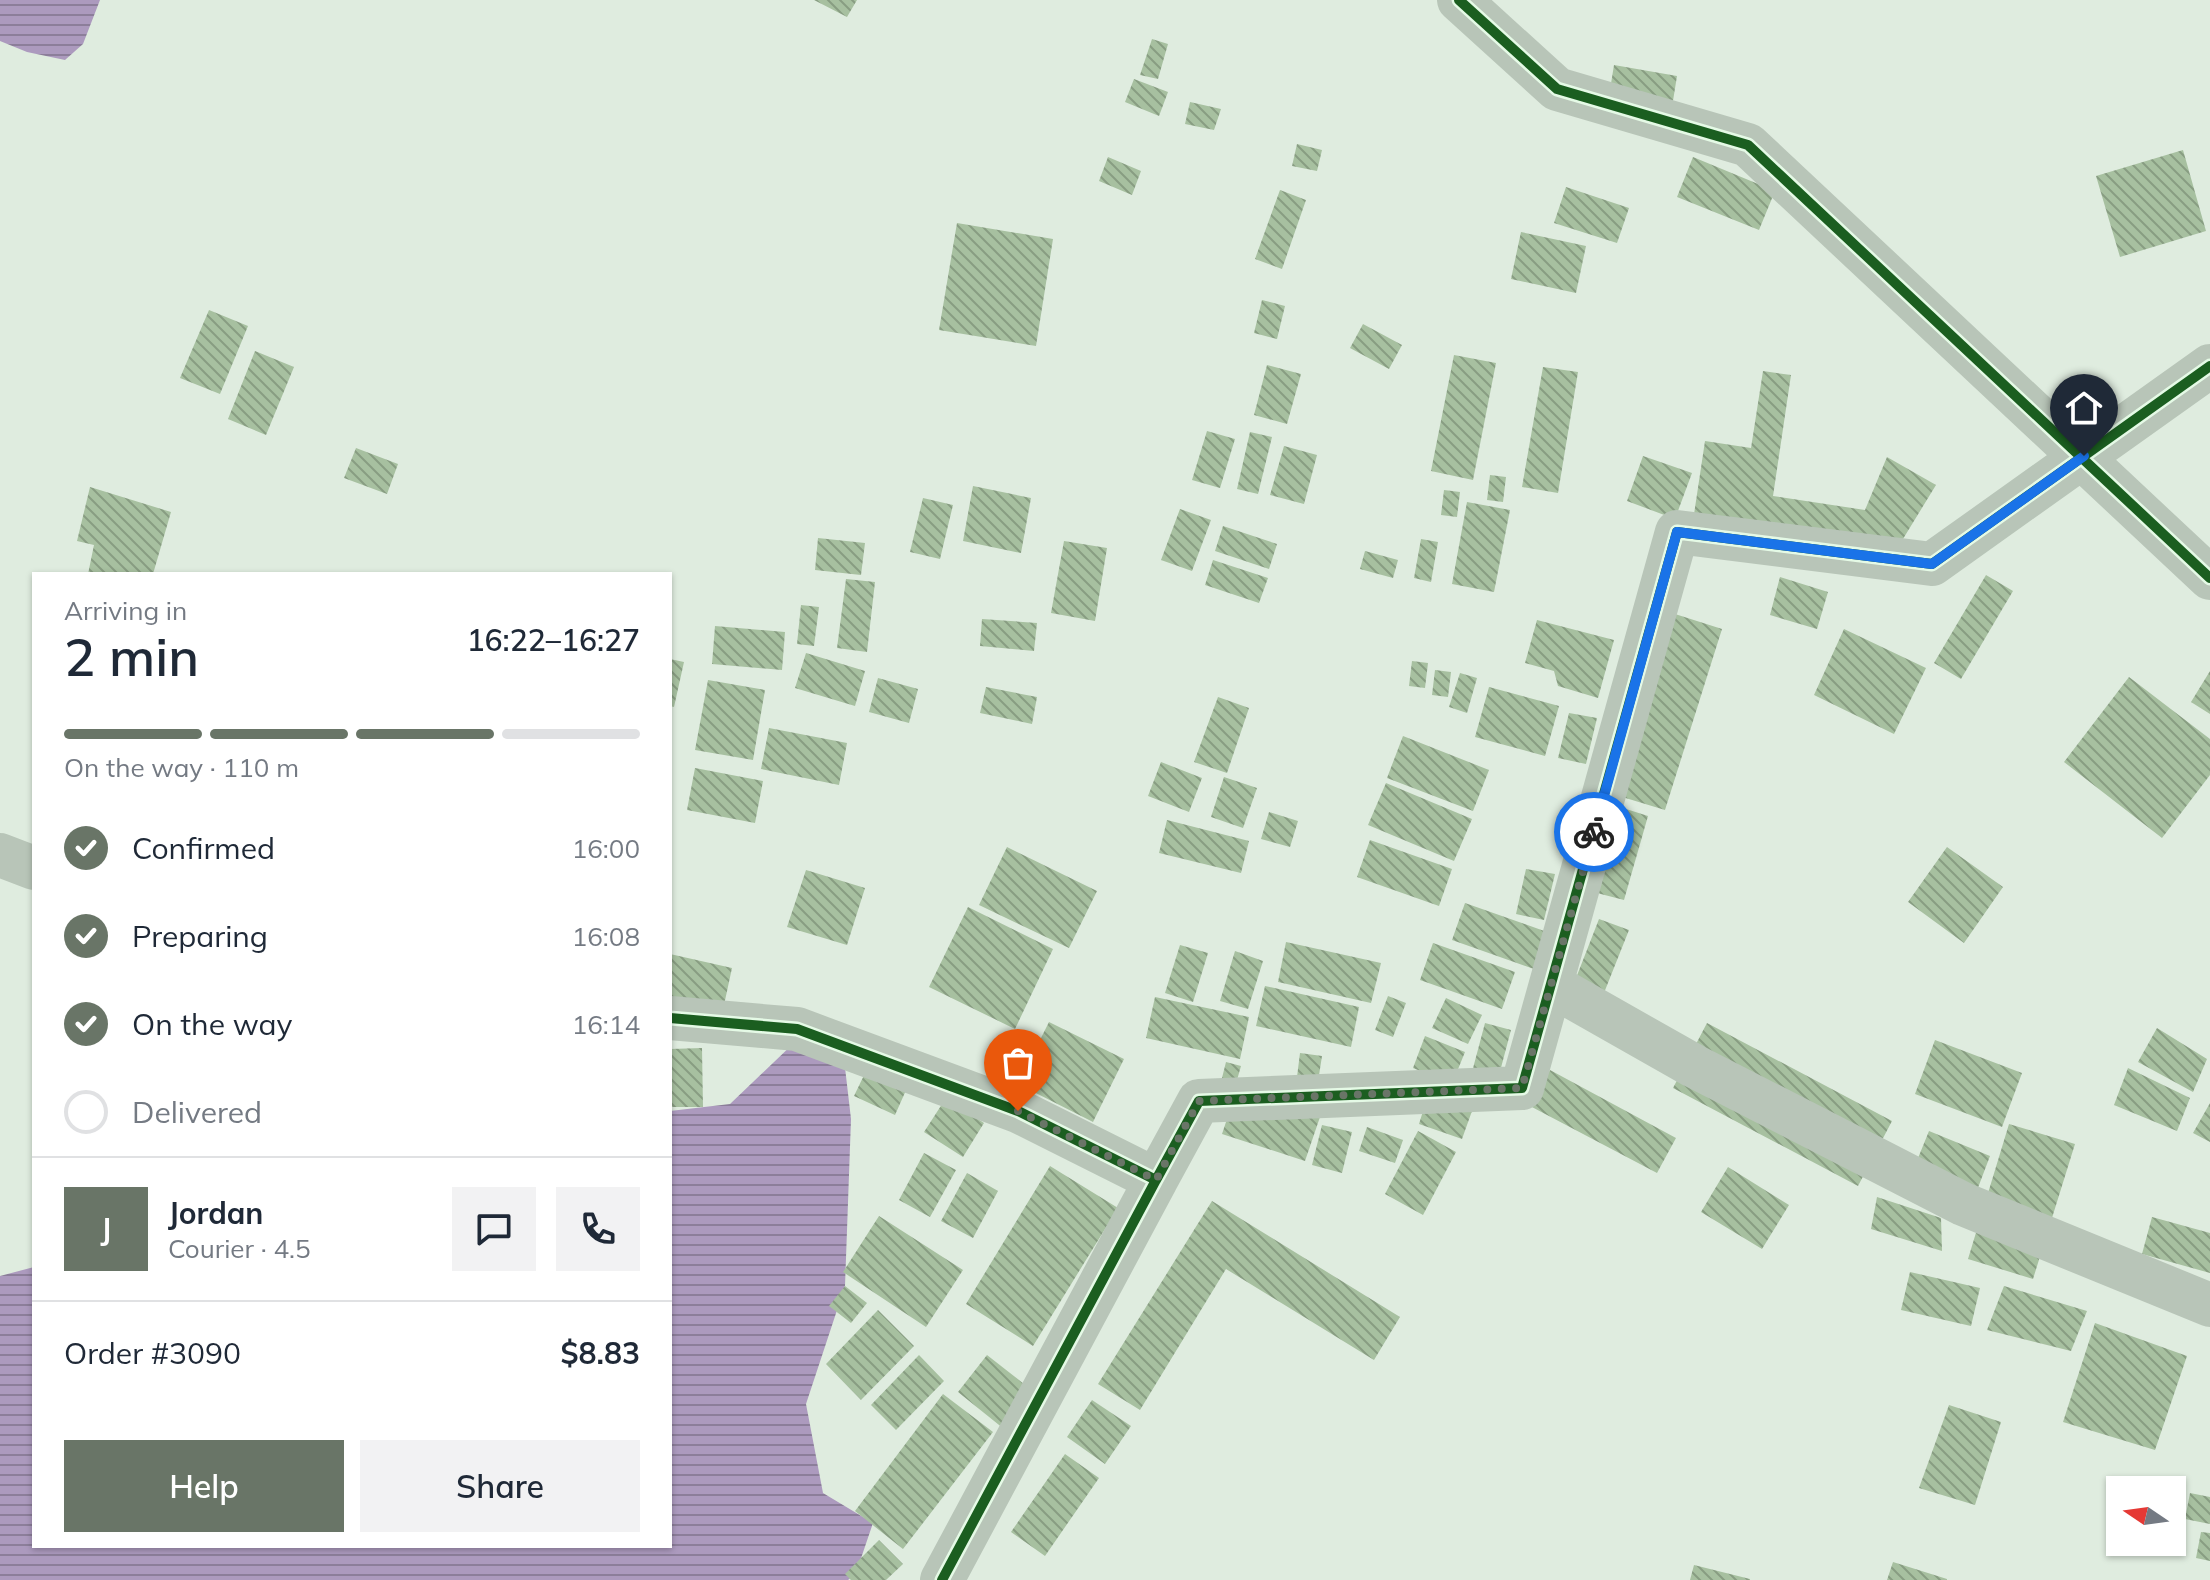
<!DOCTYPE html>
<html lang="en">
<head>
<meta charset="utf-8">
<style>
	:root { --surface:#fff; --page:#f2f2f3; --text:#1f2937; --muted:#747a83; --line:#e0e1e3; --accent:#697567 }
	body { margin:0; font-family:Mulish,sans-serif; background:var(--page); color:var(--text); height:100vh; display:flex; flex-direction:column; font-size:30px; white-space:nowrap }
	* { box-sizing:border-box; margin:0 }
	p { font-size:26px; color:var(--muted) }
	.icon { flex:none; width:44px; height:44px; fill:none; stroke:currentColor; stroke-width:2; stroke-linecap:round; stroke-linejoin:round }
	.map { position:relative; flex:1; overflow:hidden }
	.side { position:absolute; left:32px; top:572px; width:640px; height:976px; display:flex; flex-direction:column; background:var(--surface); border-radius:0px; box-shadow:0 2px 6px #0004 }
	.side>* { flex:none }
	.needle { width:52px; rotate:283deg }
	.controls { position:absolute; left:2106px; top:1476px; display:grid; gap:16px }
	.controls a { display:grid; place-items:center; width:80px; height:80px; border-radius:0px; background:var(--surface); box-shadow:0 2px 6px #0004; font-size:40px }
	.pin { position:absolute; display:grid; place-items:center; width:68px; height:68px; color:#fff; margin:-82px -34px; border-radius:50% 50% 50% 0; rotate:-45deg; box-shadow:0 0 8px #0007 }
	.pin .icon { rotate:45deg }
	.courier { position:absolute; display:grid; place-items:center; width:80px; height:80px; margin:-40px; border:6px solid #1a73e8; border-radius:50%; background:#fff; color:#222; box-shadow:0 2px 10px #0007 }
	.summary em { font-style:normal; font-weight:600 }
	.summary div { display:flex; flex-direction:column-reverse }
	.summary { display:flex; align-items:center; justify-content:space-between; height:136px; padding:0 32px }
	h1 { font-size:52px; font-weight:600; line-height:60px }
	.bar { display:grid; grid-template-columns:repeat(4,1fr); gap:12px 8px; align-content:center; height:96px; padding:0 32px }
	.bar i { height:10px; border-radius:6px; background:var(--line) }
	.bar .current { background:var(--accent) }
	.bar p { grid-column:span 4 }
	.line { display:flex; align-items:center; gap:20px; padding:0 32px; border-top:2px solid var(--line) }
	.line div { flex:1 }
	.round { display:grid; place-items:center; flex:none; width:84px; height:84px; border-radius:0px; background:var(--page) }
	ol { padding:0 32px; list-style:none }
	li { display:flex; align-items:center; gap:24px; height:88px }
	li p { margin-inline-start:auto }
	li .icon { padding:8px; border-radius:50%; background:var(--accent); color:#fff; stroke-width:4 }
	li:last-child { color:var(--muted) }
	li i { width:44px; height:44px; border:4px solid var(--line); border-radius:50% }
	.primary-button { display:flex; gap:16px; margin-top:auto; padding:16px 32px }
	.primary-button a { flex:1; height:92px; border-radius:0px; background:var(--accent); color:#fff; font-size:32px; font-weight:600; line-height:92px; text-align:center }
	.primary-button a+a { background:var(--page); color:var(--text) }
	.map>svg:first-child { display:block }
	.water { fill:url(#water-rules) }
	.building { fill:url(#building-back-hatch) }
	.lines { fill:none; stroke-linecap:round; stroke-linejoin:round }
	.minor { stroke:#b8c5b8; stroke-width:44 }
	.cycleway-casing { stroke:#e5fae6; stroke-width:15 }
	.cycleway { stroke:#1b5e20; stroke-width:10 }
	.done { stroke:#697567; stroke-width:8; stroke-dasharray:0 14.4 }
	.route { stroke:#1a73e8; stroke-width:10 }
</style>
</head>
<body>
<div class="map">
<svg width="2210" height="1580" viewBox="0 0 2210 1580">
	<defs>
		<pattern id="water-rules" width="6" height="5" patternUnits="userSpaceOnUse" patternTransform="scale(2)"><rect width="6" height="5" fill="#ac9abe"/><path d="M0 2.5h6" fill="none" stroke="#8c7e9a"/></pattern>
		<pattern id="building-back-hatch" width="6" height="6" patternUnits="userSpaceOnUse" patternTransform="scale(2)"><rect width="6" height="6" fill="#a7c0a0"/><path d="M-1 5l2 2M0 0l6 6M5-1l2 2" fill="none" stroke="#889d82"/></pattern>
	</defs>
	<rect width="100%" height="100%" fill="#dfecdf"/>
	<!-- water -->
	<path class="water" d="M 0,0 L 100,0 L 83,44 L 65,60 L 27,52 L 0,41 Z
		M 796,1041 L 844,1059 L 851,1119 L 845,1286 L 806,1404 L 823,1493 L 873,1523 L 856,1573 L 848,1580 L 0,1580 L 0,1276 L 34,1267 L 34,1546 L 670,1546 L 670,1111 L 730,1104 Z"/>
	<!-- building -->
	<path class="building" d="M 814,0 L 857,0 L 847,17 Z
		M 1152,39 L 1168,44 L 1158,79 L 1140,75 Z
		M 1614,65 L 1677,76 L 1672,107 L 1609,96 Z
		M 1134,79 L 1168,92 L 1159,116 L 1125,102 Z
		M 1190,102 L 1221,109 L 1214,130 L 1185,124 Z
		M 1297,144 L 1322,150 L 1317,171 L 1292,166 Z
		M 2183,150 L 2206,231 L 2120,257 L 2096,176 Z
		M 1108,157 L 1141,171 L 1132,195 L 1099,181 Z
		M 1693,157 L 1775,191 L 1759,230 L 1677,197 Z
		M 1566,187 L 1629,208 L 1617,243 L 1554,223 Z
		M 1280,190 L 1306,200 L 1282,269 L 1255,259 Z
		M 957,223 L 1053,239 L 1036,346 L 939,330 Z
		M 1521,232 L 1586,246 L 1576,293 L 1511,279 Z
		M 1262,300 L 1285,306 L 1277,339 L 1254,333 Z
		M 209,310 L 248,326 L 220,394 L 180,378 Z
		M 1363,324 L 1402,345 L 1389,369 L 1350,348 Z
		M 255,351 L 294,367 L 266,435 L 228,419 Z
		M 1454,355 L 1496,363 L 1473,480 L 1431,471 Z
		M 1267,365 L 1301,374 L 1287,424 L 1254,415 Z
		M 1543,367 L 1578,372 L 1558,493 L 1522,487 Z
		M 1763,371 L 1791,375 L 1773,496 L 1865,510 L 1887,457 L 1936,485 L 1895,552 L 1693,521 L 1705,441 L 1751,448 Z
		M 1207,431 L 1235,439 L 1220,488 L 1192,480 Z
		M 1250,432 L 1272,437 L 1258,494 L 1237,489 Z
		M 1284,446 L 1317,455 L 1304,504 L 1270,495 Z
		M 356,448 L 398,464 L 387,494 L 344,478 Z
		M 1643,456 L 1692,473 L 1675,519 L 1627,501 Z
		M 1490,475 L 1506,477 L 1503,502 L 1487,500 Z
		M 973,486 L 1031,498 L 1021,553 L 963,541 Z
		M 90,487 L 171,512 L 153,574 L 88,574 L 94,545 L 77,541 Z
		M 1444,490 L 1460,492 L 1457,517 L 1441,515 Z
		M 923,498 L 953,505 L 940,559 L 910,552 Z
		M 1467,502 L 1510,510 L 1494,592 L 1452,584 Z
		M 1180,509 L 1211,520 L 1192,571 L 1161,560 Z
		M 1223,526 L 1277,544 L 1269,569 L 1215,551 Z
		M 818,538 L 865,543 L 861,575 L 815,570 Z
		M 1421,539 L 1438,542 L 1431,582 L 1414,578 Z
		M 1064,541 L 1107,548 L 1095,621 L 1051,613 Z
		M 1365,551 L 1398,560 L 1393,578 L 1360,569 Z
		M 1213,560 L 1268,578 L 1259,603 L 1205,585 Z
		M 1986,575 L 2013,591 L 1961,679 L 1934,663 Z
		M 1780,577 L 1828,592 L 1817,629 L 1770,615 Z
		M 846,579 L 875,582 L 867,652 L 837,648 Z
		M 801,605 L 819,607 L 814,646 L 797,644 Z
		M 1675,614 L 1722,629 L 1665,810 L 1619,796 Z
		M 982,619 L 1037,623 L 1034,651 L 980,646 Z
		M 1537,620 L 1614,640 L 1598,698 L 1558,686 L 1554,671 L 1525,663 Z
		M 715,626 L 785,632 L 782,670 L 712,664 Z
		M 1844,629 L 1926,668 L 1894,734 L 1814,695 Z
		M 806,653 L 865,671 L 855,706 L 795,688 Z
		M 670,659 L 684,662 L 674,707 L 670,706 Z
		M 1412,661 L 1428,663 L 1425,688 L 1409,686 Z
		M 1435,670 L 1451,672 L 1448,697 L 1432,695 Z
		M 2210,671 L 2210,714 L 2191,702 Z
		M 1460,673 L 1477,678 L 1467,713 L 1449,707 Z
		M 2129,677 L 2210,739 L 2210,775 L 2162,838 L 2064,762 Z
		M 878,678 L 918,689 L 909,723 L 869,712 Z
		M 708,680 L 765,690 L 753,760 L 695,750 Z
		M 986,687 L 1037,697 L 1032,724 L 980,713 Z
		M 1489,687 L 1559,706 L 1545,756 L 1475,737 Z
		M 1218,697 L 1249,708 L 1227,773 L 1194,762 Z
		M 1569,713 L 1597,718 L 1586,764 L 1558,758 Z
		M 769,728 L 847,743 L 839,785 L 761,769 Z
		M 1403,736 L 1489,770 L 1473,811 L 1387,778 Z
		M 1161,762 L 1202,778 L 1189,812 L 1148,796 Z
		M 695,768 L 763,781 L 755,823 L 687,810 Z
		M 1224,777 L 1257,788 L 1243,828 L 1211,817 Z
		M 1386,783 L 1472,819 L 1454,861 L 1368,825 Z
		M 1623,808 L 1648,816 L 1624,900 L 1597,893 Z
		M 1269,812 L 1298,821 L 1290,847 L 1261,839 Z
		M 1167,820 L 1249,841 L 1241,873 L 1159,853 Z
		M 1370,840 L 1452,869 L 1439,906 L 1357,877 Z
		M 1007,847 L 1097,891 L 1069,948 L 979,905 Z
		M 1947,847 L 2003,887 L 1964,943 L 1908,902 Z
		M 1526,869 L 1555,874 L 1544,920 L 1516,914 Z
		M 806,870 L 865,888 L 847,945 L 787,927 Z
		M 1465,903 L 1547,932 L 1534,969 L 1452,940 Z
		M 968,907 L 1053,949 L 1015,1029 L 929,987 Z
		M 1599,919 L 1629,930 L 1598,1008 L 1569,996 Z
		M 1286,942 L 1381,963 L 1371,1003 L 1278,982 Z
		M 1433,943 L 1515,972 L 1502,1009 L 1420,980 Z
		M 1180,945 L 1208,953 L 1193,1002 L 1165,993 Z
		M 1235,951 L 1263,961 L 1248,1009 L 1220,1001 Z
		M 670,954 L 732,968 L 721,1019 L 670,1008 Z
		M 1265,986 L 1359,1007 L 1351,1047 L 1256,1026 Z
		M 1388,996 L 1406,1003 L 1393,1037 L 1375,1030 Z
		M 1155,997 L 1249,1017 L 1240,1059 L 1146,1038 Z
		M 1446,998 L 1482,1015 L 1468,1044 L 1432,1028 Z
		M 1049,1022 L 1124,1059 L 1093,1122 L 1018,1084 Z
		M 1485,1023 L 1511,1030 L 1498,1079 L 1472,1072 Z
		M 1707,1023 L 1892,1121 L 1858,1186 L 1673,1088 Z
		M 2157,1028 L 2207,1059 L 2193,1092 L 2138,1062 Z
		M 1425,1036 L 1465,1052 L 1452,1084 L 1413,1068 Z
		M 1935,1040 L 2022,1073 L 2002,1127 L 1915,1094 Z
		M 702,1048 L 703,1107 L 670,1107 L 670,1049 Z
		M 1300,1053 L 1322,1056 L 1317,1088 L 1296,1085 Z
		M 1226,1062 L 1241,1066 L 1233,1094 L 1219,1090 Z
		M 2128,1068 L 2190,1098 L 2177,1131 L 2114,1105 Z
		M 867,1069 L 907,1088 L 895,1115 L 854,1096 Z
		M 1550,1070 L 1676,1138 L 1657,1173 L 1530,1106 Z
		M 1428,1095 L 1472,1111 L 1462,1139 L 1419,1124 Z
		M 946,1098 L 984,1123 L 963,1157 L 924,1132 Z
		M 2210,1103 L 2210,1142 L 2193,1133 Z
		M 1230,1110 L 1320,1117 L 1305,1161 L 1222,1134 Z
		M 2009,1124 L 2075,1144 L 2033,1279 L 1968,1259 Z
		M 1322,1125 L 1352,1132 L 1342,1173 L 1312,1165 Z
		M 1367,1127 L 1403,1140 L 1395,1163 L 1359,1151 Z
		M 1418,1131 L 1456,1152 L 1423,1215 L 1385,1194 Z
		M 1929,1131 L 1990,1156 L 1976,1193 L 1914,1168 Z
		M 924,1153 L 956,1170 L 930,1217 L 899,1200 Z
		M 1050,1166 L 1118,1208 L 1033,1346 L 966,1304 Z
		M 1728,1167 L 1789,1205 L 1762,1249 L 1701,1212 Z
		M 967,1173 L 998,1191 L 973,1238 L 941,1221 Z
		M 1877,1197 L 1941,1218 L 1942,1251 L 1871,1229 Z
		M 1212,1201 L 1400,1317 L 1374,1360 L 1226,1269 L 1140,1410 L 1098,1384 Z
		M 879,1216 L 963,1270 L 926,1327 L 843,1272 Z
		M 2152,1217 L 2210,1233 L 2210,1273 L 2142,1254 Z
		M 1910,1272 L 1980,1288 L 1971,1326 L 1901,1310 Z
		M 845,1286 L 867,1303 L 851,1323 L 829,1306 Z
		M 2004,1286 L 2087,1311 L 2071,1351 L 1987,1330 Z
		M 878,1310 L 914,1346 L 861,1400 L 826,1364 Z
		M 2095,1323 L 2187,1356 L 2155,1450 L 2063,1422 Z
		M 919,1355 L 944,1381 L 896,1430 L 871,1405 Z
		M 987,1355 L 1038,1395 L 1009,1433 L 958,1392 Z
		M 943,1394 L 993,1432 L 903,1549 L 855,1511 Z
		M 1092,1400 L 1131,1426 L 1105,1464 L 1067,1437 Z
		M 1949,1405 L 2001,1422 L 1975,1505 L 1919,1488 Z
		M 1065,1454 L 1099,1478 L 1045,1556 L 1011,1532 Z
		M 2190,1493 L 2210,1497 L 2210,1524 L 2185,1519 Z
		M 2201,1532 L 2210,1533 L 2210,1561 L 2196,1558 Z
		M 879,1540 L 903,1564 L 886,1580 L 851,1580 L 845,1574 Z
		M 1893,1562 L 1947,1579 L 1947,1580 L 1887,1580 Z
		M 1694,1565 L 1750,1579 L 1750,1580 L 1690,1580 Z"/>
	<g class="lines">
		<!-- minor -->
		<path class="minor" d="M 1459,0 L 1557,89 L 1748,145 L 2210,578
			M 0,855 L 34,868
			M 1551,985 L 1694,1066 L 1963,1204 L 2210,1305
			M 670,1018 L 797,1029 L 1018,1111 L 1156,1180 L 942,1580
			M 1156,1180 L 1199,1101 L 1522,1088 L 1677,532 L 1932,564 L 2210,366"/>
		<!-- cycleway casing -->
		<g class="cycleway-casing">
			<path id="cycleway" d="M 1459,0 L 1557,89 L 1748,145 L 2210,578
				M 670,1018 L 797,1029 L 1018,1111 L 1156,1180 L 942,1580
				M 1156,1180 L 1199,1101 L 1522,1088 L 1677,532 L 1932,564 L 2210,366"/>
		</g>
		<!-- cycleway -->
		<use href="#cycleway" class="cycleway"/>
	</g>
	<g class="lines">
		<!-- done -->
		<path class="done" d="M 1018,1111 L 1156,1180 L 1199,1101 L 1522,1088 L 1594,832"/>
		<!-- route -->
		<path class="route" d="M 1594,832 L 1677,532 L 1932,564 L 2084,456"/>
	</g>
</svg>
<div class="controls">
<a><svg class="needle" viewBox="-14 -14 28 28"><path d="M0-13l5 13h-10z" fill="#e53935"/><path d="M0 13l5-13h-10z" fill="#747a83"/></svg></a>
</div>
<div class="pin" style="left:1018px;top:1111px;background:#ea580c"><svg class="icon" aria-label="bag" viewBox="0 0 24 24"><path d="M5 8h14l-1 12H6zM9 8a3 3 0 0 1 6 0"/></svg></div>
<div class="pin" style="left:2084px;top:456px;background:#1f2937"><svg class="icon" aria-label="home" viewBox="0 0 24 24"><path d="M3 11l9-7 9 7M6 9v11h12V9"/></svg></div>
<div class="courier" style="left:1594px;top:832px"><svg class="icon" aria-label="bike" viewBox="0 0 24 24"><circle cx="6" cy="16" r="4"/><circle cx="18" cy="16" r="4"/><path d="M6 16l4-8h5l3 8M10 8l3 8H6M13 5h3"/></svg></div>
<section class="side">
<div class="summary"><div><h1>2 min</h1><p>Arriving in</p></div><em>16:22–16:27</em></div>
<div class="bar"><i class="current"></i><i class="current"></i><i class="current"></i><i></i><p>On the way · 110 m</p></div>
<ol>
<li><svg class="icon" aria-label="check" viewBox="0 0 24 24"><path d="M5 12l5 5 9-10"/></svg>Confirmed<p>16:00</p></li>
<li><svg class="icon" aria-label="check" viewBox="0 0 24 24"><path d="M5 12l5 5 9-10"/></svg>Preparing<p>16:08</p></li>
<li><svg class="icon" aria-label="check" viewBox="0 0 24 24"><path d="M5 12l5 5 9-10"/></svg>On the way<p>16:14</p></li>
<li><i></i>Delivered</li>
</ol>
<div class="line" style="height:144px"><b class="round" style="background:var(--accent);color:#fff">J</b><div><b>Jordan</b><p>Courier · 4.5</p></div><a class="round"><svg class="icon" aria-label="chat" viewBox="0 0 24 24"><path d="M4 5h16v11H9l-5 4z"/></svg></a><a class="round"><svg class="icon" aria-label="phone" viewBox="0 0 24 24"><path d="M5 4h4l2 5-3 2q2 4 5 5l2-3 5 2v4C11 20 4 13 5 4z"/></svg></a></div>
<div class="line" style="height:104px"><div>Order #3090</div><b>$8.83</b></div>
<div class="primary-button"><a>Help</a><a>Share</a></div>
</section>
</div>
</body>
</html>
